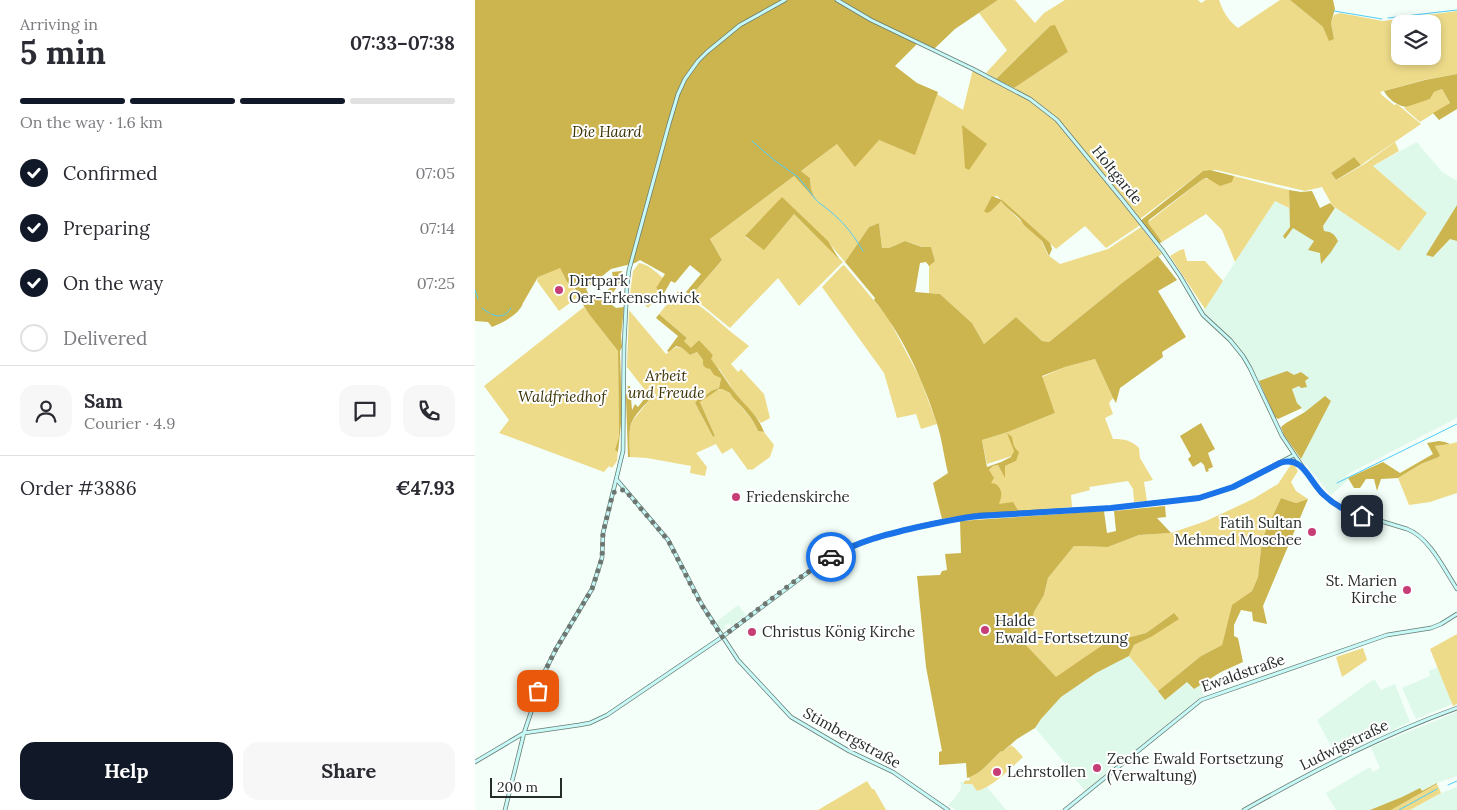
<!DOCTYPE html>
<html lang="en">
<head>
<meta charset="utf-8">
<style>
	:root { --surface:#fff; --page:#f7f7f7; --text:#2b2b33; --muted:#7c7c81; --line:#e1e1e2; --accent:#111827 }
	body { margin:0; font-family:Lora,serif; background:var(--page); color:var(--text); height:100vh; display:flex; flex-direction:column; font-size:19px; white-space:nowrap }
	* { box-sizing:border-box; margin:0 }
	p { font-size:16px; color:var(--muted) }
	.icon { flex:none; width:28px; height:28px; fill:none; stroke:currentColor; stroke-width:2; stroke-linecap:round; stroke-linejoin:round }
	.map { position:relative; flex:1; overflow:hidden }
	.drawer { display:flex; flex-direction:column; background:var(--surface); width:475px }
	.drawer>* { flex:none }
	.buttons { position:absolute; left:916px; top:15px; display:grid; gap:10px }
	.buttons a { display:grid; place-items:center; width:50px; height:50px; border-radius:10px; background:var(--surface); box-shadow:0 2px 8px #0003; font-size:25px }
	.scale { position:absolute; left:15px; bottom:12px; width:72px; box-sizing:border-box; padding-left:5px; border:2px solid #262d29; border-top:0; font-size:14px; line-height:18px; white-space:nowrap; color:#262d29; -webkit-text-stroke:4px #fff; paint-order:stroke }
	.pin { position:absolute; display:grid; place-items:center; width:42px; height:42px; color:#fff; margin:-21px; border-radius:10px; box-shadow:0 2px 8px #0006 }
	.courier { position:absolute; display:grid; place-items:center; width:50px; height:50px; margin:-25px; border:4px solid #1a73e8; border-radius:50%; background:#fff; color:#222; box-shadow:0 1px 6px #0007 }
	.headline em { font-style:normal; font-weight:800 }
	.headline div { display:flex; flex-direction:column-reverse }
	.headline { display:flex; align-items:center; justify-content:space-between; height:85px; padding:0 20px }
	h1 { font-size:32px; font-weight:800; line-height:38px }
	.bar { display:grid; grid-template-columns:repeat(4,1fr); gap:8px 5px; align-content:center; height:60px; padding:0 20px }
	.bar i { height:6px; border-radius:4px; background:var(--line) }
	.bar .current { background:var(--accent) }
	.bar p { grid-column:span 4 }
	.line { display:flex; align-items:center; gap:12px; padding:0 20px; border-top:1px solid var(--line) }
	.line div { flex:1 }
	.round { display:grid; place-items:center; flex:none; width:52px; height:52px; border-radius:15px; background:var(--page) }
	ol { padding:0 20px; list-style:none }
	li { display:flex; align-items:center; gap:15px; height:55px }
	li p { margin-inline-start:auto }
	li .icon { padding:5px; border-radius:50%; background:var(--accent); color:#fff; stroke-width:4 }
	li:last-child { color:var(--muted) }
	li i { width:28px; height:28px; border:2px solid var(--line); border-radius:50% }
	.primary-button { display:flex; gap:10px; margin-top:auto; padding:10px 20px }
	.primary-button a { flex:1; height:58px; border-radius:15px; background:var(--accent); color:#fff; font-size:20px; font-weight:800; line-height:58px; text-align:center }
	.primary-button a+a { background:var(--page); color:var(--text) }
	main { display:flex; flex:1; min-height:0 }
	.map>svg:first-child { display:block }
	.built { fill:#def9ea }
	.green { fill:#eedb8a; fill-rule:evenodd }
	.forest { fill:#ccb44e }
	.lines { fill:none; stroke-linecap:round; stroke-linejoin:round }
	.stream { stroke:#51ccf9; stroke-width:1 }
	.secondary-casing { stroke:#697b71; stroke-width:4.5 }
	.secondary { stroke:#c6f9f8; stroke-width:3 }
	.done { stroke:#6e7671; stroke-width:5; stroke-dasharray:0 9 }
	.route { stroke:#1a73e8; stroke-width:6 }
	.poi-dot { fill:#c73d76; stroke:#fff; stroke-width:2 }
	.labels { text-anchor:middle; stroke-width:4; stroke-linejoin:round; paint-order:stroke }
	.park-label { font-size:15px; font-style:italic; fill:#3c3204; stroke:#fff }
	.street-label { font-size:15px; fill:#262d29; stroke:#fff }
	.poi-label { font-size:15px; fill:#262d29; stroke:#fff; text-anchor:start }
</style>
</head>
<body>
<main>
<section class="drawer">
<div class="headline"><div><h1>5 min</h1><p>Arriving in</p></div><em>07:33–07:38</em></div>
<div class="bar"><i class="current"></i><i class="current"></i><i class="current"></i><i></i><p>On the way · 1.6 km</p></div>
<ol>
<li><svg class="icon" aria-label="check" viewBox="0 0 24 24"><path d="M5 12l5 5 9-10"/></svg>Confirmed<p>07:05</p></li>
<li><svg class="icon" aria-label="check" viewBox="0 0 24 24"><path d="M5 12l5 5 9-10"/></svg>Preparing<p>07:14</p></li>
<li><svg class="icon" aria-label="check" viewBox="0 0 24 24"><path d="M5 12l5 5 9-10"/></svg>On the way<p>07:25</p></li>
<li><i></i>Delivered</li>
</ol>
<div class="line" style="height:90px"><a class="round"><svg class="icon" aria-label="person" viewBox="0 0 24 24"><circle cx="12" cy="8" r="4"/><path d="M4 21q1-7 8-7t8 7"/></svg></a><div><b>Sam</b><p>Courier · 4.9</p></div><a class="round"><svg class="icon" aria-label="chat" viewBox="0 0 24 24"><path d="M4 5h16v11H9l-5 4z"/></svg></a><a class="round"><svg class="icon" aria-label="phone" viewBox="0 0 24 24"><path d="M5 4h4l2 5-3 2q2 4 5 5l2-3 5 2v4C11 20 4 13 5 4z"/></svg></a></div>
<div class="line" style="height:65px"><div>Order #3886</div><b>€47.93</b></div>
<div class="primary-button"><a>Help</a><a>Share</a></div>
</section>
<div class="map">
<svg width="982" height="810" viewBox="0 0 982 810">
	<rect width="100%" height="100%" fill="#f3fff8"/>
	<!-- built -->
	<path class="built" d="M 942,142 L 967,172 L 982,181 L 982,205 L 952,255 L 958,257 L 976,239 L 982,241 L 982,418 L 871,475 L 873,480 L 856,495 L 826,459 L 856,401 L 850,397 L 830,412 L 822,403 L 817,389 L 824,386 L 819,375 L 784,381 L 795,405 L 775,363 L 728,311 L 800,201 L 848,226 L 861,208 L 924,251 L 952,213 L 898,166 Z
		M 263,605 L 271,615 L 256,626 L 253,623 L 249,626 L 251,629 L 247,630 L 241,622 Z
		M 654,656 L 690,700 L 712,682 L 718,689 L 725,685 L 729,696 L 724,698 L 610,791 L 598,776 L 599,774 L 560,728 L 566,719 L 586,697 L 621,673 Z
		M 963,667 L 977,704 L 941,719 L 927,688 L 955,676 L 954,671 Z
		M 899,679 L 906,690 L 920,684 L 935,722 L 862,757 L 842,720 Z
		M 982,712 L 982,776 L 962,783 L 946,791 L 945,788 L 927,797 L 895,810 L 861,810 L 851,793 L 895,767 L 898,772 L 905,768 L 896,747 Z
		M 484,782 L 489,782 L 490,784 L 497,784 L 504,791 L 512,787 L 531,810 L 481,810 L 473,805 L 480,798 L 486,789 L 486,784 Z
		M 982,787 L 982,810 L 935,810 L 966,793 Z"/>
	<!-- green -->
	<path class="green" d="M 523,0 L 540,0 L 560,23 L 569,13 L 590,0 L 723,0 L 726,3 L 731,0 L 744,0 C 748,12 753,20 763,28 L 805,0 L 815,0 L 848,27 L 859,38 L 856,23 L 859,15 L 865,13 L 908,21 L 982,11 L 982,74 L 949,80 L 905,92 L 907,95 L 919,105 L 922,104 L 946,124 L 886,165 L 879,157 L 856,173 L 861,180 L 860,181 L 891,163 L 920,142 L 924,151 L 898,166 L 952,213 L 924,251 L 861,208 L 857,205 L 847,187 L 830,191 L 741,170 L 728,171 L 665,219 L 634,182 L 667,224 L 631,248 L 610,226 L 581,249 L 522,196 L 517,197 L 509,211 L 526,201 L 529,205 L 566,240 L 573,255 L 585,264 L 633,249 L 666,227 L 687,254 L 647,283 L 574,342 L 567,341 L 541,317 L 509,344 L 497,323 L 465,294 L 454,293 L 454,265 L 460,261 L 456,247 L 448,247 L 430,241 L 414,248 L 407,248 L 404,223 L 394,227 L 370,262 L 353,242 L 307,198 L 270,237 L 289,249 L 319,214 L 368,262 L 324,306 L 303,278 L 255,328 L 216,296 L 247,260 L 235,239 L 319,176 L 339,197 L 336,189 L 335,178 L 326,171 L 362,144 L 404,140 L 440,154 L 462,94 L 488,110 L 498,69 L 543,92 L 539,88 L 593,52 L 575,26 L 521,79 L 511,73 L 532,50 L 504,13 ZM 925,24 L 958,24 L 958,56 L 925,56 Z
		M 967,89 L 975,103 L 945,122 L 929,108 L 938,104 L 955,99 L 959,92 Z
		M 759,176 L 814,190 L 814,208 L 800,201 L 760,262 L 747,230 L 731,214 L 687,242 L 672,223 L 728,179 L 758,177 Z
		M 709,249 L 712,261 L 730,261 L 748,281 L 730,309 L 695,256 L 705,250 Z
		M 164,263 C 173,264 181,272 188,278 L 181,288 L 186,293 L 173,308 L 167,302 L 163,305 L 154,302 L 158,271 Z
		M 368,265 L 370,266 L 412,316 L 445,378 L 462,424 L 446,429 L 441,414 L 422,418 L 409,373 L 347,287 Z
		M 85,267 C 87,271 88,276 91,280 C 95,287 102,288 103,297 L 84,311 L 62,281 L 63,277 Z
		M 203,291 L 212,298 L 214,301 L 222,304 L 234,313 L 256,332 L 274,346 L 256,364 L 263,372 L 266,369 L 289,394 L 295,418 L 286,423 L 260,393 L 245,370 L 235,359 L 238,355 L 224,340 L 216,349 L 209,341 L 212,338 L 184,314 Z
		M 109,307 L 143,351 L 144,437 L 142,461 L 137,468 L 134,466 L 129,472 L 24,433 L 34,420 L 9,386 Z
		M 154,310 L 191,354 L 201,347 L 207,348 L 215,355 L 222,352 L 228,360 L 228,365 L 235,369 L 246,378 L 244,388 L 236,391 L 220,403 L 238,437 L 240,436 L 225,402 C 230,399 240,388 247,389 C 248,389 254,393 255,393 C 257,397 259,399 263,403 C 270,411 279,421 283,431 L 289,432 L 299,445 L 295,457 L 277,470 L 275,469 L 273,470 L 257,448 L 247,454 L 241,444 L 221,453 L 232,467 L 230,476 L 215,473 L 216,466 L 172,458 L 155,457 C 155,445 152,431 158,420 L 176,398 L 152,367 Z
		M 620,359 L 638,398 L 634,403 L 638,414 L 630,418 L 638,439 C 649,439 656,440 664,448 L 665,458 L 678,480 L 669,482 L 672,501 L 659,502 L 658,489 L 653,481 L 614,487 L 615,490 L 596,495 L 597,507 L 544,512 L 524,504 L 516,484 L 514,470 L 518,466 L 523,465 L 530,477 L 530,466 L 541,461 L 541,450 L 538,443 L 537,437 L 539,451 L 537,456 L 512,464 L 507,440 L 533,432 L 580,413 L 567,377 L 590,367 Z
		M 982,442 L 982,493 L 955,502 L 934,505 L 923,478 L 946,464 L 964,457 L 965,455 L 960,446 L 975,444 Z
		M 817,463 L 818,463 L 823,471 L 816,482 L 821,491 L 833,499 L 821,503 L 806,498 L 787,539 L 783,577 L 777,591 L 757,606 L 747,645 L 726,656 L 683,691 L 654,656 L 659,645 L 676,637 L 699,613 L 671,633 L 629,644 L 581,678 L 551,645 L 559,612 L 569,595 L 573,578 L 599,546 L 633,547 L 664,535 L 696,533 L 731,521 L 778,499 L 803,484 Z
		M 982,634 L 982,704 L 978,706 L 955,649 Z
		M 888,648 L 892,660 L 867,677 L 861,657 Z
		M 536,745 L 538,747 L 539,747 L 548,757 C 536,768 518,787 502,791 L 497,784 L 489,784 L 489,781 L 495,780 L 494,777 C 508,773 516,760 526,751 L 527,752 Z
		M 392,781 L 397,789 L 399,789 L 411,810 L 343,810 Z
		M 962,784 L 966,793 L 935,810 L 916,810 Z"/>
	<!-- forest -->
	<path class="forest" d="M 0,0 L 523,0 L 480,29 L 459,49 L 444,42 L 420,66 L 442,83 L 463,92 L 440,155 L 404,140 L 380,167 L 362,144 L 326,171 L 335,178 L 336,189 L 340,199 L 319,176 L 235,239 L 247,260 L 216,296 L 211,292 L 226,274 L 215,265 L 200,283 L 196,281 L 188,295 L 181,288 L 190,274 L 165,260 L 160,263 L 136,269 L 111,289 L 115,297 L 123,298 L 135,288 L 135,286 L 139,282 L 137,272 L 147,271 L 147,280 L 132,301 L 141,308 L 149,307 L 146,336 L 147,347 L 145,351 L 147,414 L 143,452 L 140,450 L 144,437 L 143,351 L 114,314 L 103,297 L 102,292 L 99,287 L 92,282 L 85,268 L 63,277 L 48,303 C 45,314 27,323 17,327 L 13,322 L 0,321 Z
		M 815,0 L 858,0 L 860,9 L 856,23 L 859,39 L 854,41 L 848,27 Z
		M 580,25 L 593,52 L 539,88 L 521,79 L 575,26 Z
		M 982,74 L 982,109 L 964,120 L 958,113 L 975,103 L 967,89 L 959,92 L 955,99 L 931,107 C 923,106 913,99 909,91 L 950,80 Z
		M 487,125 L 512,144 L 494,170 L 490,168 Z
		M 879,157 L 886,165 L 861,180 L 856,173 Z
		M 735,170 L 759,176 L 757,182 L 745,186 L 732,178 L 728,179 L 674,220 L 673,223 L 687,242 L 682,244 L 665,221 L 728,171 Z
		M 814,190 L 826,192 L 837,191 L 845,208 L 855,203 L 860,208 L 848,226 L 849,231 C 856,232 859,233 863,241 L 856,252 L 846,264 L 845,253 L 833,250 L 839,241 L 818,228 L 810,239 L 808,236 L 815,227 Z
		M 517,196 L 527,200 L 575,243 L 577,249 L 574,256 L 567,241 L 549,225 L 545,219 L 529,205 L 526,201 L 516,211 L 512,213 L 509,211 Z
		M 307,197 L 353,241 L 364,259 L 319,214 L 289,250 L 270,236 Z
		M 982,205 L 982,241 L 975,239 L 958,257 L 951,255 Z
		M 404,223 L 407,248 L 414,248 L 430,241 L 447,247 L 456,247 L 460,261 L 454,266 L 451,262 L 445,263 L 440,292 L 465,294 L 497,323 L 509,344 L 541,317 L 567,341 L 574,342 L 647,283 L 683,256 L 702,280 L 683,291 L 711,337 L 687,352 L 688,357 L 645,388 L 641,403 L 638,398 L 620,359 L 590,367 L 567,376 L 580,413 L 533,432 L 507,440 L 512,467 L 526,462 L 536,457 L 539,451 L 532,433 L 537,437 C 538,443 539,448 544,452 L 541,461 L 530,466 L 530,478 L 523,465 L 518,466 L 514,470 L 519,478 L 516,483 L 521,484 C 528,490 527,496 524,504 L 538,502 L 544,512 L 497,514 L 467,519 L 458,483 L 473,473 C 469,457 467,439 462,424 C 449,382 427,334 399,300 L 400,298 L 370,262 L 394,227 Z
		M 184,314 L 212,338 L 209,341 L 216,348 L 224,340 L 238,355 L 236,359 C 245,370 252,383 261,394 C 271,406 284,417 289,432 L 283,431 C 279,421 271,411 263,403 C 259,399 257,397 255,393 L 247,389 L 244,389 L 225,402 L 240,436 L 238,437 L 220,403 L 225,397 L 226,399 L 236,391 L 244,388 L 246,378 L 239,375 L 235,369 L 231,368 L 228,365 L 228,360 L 222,352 L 215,355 L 207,348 L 201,346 L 194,352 L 192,351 L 203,336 L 181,318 Z
		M 812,371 L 819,375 L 826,372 L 834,378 L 830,381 L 832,387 L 826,388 L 824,386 L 817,389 L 822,403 L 827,408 L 803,419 L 800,417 L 784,381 Z
		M 153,386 L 155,386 L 157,410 L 160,404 L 163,407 L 170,398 L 176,398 C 169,406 159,415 156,424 C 153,435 155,447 155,457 L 153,457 L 151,397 Z
		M 850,396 L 856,401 L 826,459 L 809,435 L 806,427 L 811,423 L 830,412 Z
		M 726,423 L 740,449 L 733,453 L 738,467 L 733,469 L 734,471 L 731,472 L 729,465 L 726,462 L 718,467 L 713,459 L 716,456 L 705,436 Z
		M 964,441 L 970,442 L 975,444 L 960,446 L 965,455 L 964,457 L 946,464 L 923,478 L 906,479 L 902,491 L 899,479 L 891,479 L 885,488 L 879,488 L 873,478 L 908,462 L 925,473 L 958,454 L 952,443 Z
		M 806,498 L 821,503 L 833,499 L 788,606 L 792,624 L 778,621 L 777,612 L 766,610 L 759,625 L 759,636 L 763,638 L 768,662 L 746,672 L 719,689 L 712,682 L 690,700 L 683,691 L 726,656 L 747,645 L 757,605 L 777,591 L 783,577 L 787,539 Z
		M 690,506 L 691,517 L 682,518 L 696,533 L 664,535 L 633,547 L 599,546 L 573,578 L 569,595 L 559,612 L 551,645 L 581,677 L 629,644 L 671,633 L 699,613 L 704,619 L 676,637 L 659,645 L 654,656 L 621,673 L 586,697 L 566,719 L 560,728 L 542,739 L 527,752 L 526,751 C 515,761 507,774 492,778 L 491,763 L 464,765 L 464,752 L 467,751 L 451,667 L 442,576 L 465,575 L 467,571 L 472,570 L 470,554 L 486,553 L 485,521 L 629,511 L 632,533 L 641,531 L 639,511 Z
		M 962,783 L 962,784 L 916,810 L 895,810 L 927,797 L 945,788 L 947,791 Z"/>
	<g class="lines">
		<!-- stream -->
		<path class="stream" d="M 859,11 L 907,19
			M 913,18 L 982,10
			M 277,141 L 299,160 L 323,177 L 342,201
			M 343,202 C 364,217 375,229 388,251
			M 0,290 L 3,299
			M 7,308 L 14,313
			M 16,314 C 25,318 31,316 36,308
			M 862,483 L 982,424
			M 973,785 L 982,781
			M 924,810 L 962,789"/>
		<!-- secondary casing -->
		<g class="secondary-casing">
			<path id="secondary" d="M 362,0 L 396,20 L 498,69 L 555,99 L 582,120 L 646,198 L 688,251 L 705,276 L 728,315 L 755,340 L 768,356 L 775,368 L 807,436 L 833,475 L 846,493 L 867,508 L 876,512 L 932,529 C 954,537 969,569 982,589
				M 810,461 L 819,461 L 825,465
				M 142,480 L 193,540 L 227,605 L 263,660 L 316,717 L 374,751 L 418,772 L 473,810
				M 0,762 L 49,733 L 104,725 L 115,723 L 132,715 L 247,637 L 347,562 C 382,542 408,535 446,526 C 465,522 484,518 504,515 L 635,508 L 724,498 L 758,487 L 819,455
				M 30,810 L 49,733 L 70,671 L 81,649 L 117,589 L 127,558 L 128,533 L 148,451 L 149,346 L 152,286 L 154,270 L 194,124 L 203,94 L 210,79 L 223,61 L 232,52 L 265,25 L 310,0
				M 590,810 L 726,700 L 912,635 L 956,628 L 966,624 L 982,614
				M 769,810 C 838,771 907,735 982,708"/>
		</g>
		<!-- secondary -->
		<use href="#secondary" class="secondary"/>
	</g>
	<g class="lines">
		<!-- done -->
		<path class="done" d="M 63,691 L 70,671 L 81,649 L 117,589 L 127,558 L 128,533 L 138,493 L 143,490 L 150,490 L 193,540 L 222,597 L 247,637 L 321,580 L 356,557"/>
		<!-- route -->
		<path class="route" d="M 356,557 C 383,541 413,534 443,527 C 463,523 483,518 504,516 L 636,508 L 724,498 L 758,487 L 805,463 C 829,455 834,482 849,495 C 860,506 872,511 887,516"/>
	</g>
	<!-- markers -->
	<g class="poi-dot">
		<circle cx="84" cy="290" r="5"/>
		<circle cx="261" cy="497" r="5"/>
		<circle cx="837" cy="532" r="5"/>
		<circle cx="932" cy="590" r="5"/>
		<circle cx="510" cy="630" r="5"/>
		<circle cx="277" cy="632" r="5"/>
		<circle cx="622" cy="768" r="5"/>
		<circle cx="522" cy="772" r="5"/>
	</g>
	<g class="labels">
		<!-- park labels -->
		<g class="park-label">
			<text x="132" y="137">Die Haard</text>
			<text x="191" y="381">Arbeit<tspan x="191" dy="17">und Freude</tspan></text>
			<text x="87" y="402">Waldfriedhof</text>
		</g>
		<!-- street labels -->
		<g class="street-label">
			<text transform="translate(642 175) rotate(51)" y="5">Holtgarde</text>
			<text transform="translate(768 673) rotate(-19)" y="5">Ewaldstraße</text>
			<text transform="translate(377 738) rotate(29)" y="5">Stimbergstraße</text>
			<text transform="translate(869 745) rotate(-26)" y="5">Ludwigstraße</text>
		</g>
		<!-- poi labels -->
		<g class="poi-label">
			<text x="94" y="286">Dirtpark<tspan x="94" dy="17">Oer-Erkenschwick</tspan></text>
			<text x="271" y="502">Friedenskirche</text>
			<text x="827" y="528" text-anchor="end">Fatih Sultan<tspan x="827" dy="17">Mehmed Moschee</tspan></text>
			<text x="922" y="586" text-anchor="end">St. Marien<tspan x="922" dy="17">Kirche</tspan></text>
			<text x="520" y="626">Halde<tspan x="520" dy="17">Ewald-Fortsetzung</tspan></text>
			<text x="287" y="637">Christus König Kirche</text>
			<text x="632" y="764">Zeche Ewald Fortsetzung<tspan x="632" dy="17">(Verwaltung)</tspan></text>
			<text x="532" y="777">Lehrstollen</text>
		</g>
	</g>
</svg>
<div class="buttons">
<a><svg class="icon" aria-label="layers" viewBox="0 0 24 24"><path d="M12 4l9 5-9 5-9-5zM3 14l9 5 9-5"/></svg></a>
</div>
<div class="scale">200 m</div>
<div class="pin" style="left:63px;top:691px;background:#ea580c"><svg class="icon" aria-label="bag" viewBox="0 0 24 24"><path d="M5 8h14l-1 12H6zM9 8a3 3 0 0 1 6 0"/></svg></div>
<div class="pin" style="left:887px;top:516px;background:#1f2937"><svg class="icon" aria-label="home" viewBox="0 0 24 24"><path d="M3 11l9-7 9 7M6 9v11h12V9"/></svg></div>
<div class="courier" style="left:356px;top:557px"><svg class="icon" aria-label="car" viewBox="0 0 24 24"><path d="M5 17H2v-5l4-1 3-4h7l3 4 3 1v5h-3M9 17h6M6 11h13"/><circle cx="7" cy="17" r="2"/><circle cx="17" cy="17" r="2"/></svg></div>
</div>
</main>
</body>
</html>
